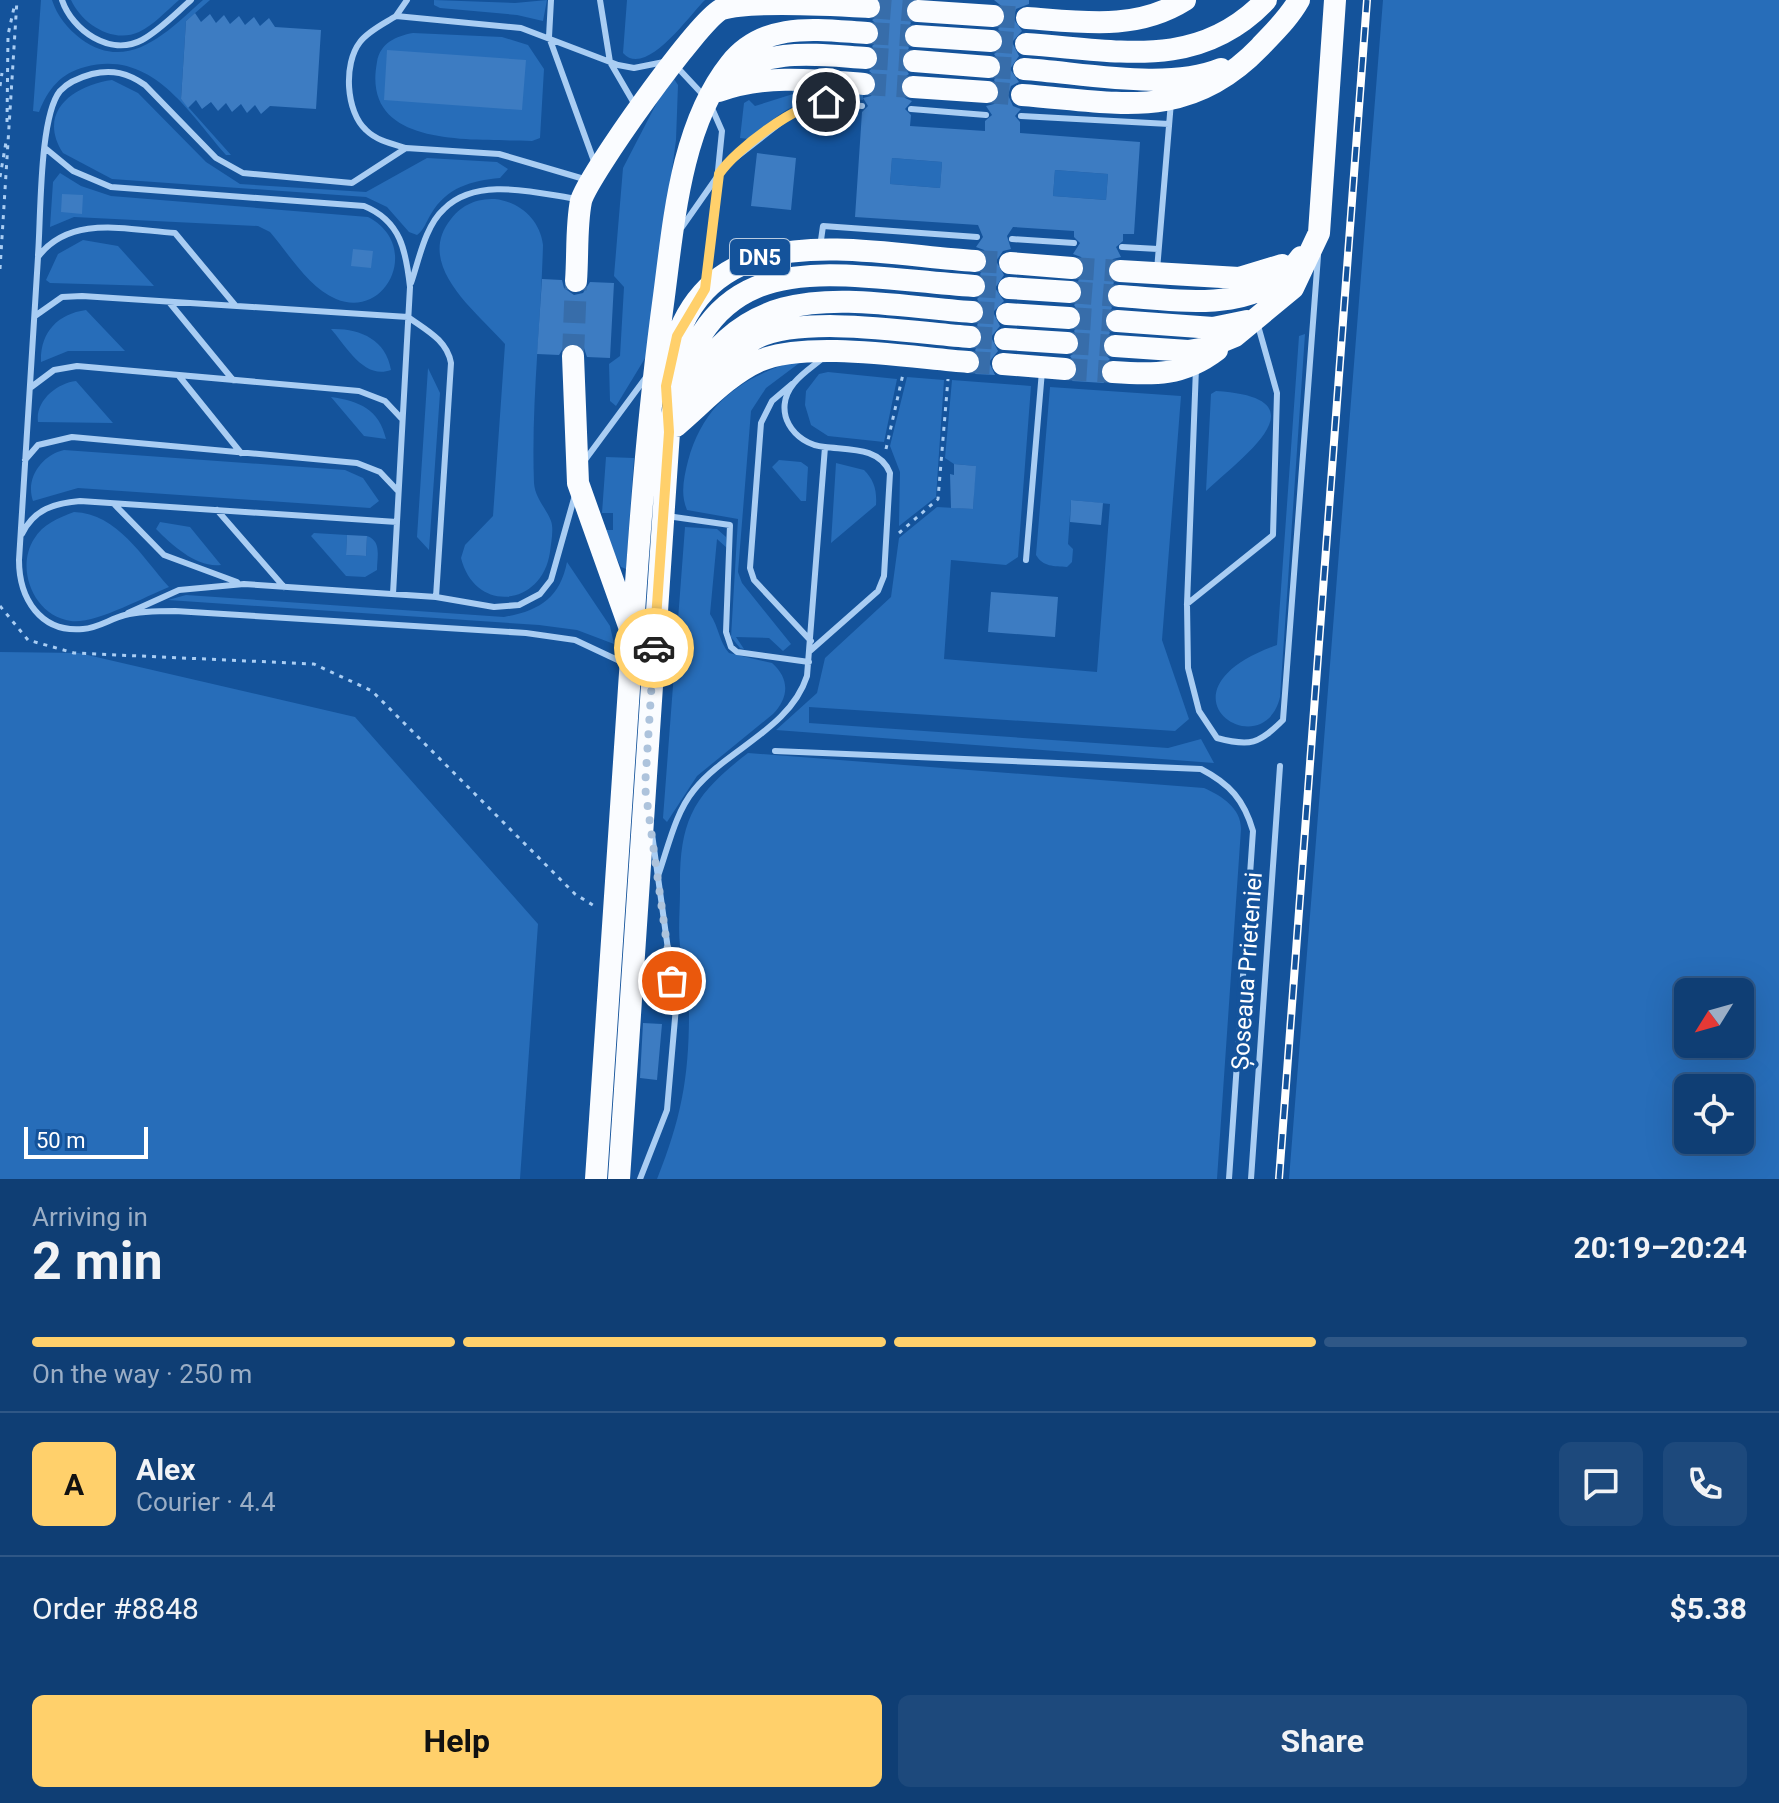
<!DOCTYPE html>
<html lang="en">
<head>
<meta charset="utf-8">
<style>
	:root { --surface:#0f3e74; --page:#1d497c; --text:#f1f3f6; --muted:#9baec5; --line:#2f5786; --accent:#ffd06b }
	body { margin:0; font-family:Roboto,sans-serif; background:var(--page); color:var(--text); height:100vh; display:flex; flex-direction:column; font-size:30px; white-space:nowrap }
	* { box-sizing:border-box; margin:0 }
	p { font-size:26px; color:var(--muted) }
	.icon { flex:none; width:44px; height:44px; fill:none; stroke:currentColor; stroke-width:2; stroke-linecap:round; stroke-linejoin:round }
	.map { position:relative; height:1179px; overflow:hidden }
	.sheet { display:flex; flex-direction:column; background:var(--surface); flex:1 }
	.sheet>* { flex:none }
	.needle { width:52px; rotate:233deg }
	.fabs { position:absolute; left:1674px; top:978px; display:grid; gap:16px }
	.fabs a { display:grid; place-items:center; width:80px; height:80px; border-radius:12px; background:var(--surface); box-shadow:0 8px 32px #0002,0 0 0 2px var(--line); font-size:40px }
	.scale { position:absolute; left:24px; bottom:20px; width:124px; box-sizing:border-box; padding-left:8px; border:4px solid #fff; border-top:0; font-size:22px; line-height:28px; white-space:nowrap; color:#fff; -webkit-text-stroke:6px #14539b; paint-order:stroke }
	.pin { position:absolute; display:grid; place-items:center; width:68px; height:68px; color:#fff; margin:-34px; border:4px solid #fff; border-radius:50%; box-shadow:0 2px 8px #0007 }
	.courier { position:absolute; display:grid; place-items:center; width:80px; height:80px; margin:-40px; border:6px solid #ffd06b; border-radius:50%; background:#fff; color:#222; box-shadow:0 2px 10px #0007 }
	.summary em { font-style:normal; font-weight:700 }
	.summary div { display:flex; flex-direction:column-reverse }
	.summary { display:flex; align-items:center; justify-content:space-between; height:136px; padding:0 32px }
	h1 { font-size:52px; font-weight:700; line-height:60px }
	.bar { display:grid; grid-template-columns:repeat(4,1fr); gap:12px 8px; align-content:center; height:96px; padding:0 32px }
	.bar i { height:10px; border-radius:6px; background:var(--line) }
	.bar .on { background:var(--accent) }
	.bar p { grid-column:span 4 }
	.line { display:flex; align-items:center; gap:20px; padding:0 32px; border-top:2px solid var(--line) }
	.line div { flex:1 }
	.round { display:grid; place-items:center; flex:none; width:84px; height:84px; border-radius:12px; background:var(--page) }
	.cta { display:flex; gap:16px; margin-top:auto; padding:16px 32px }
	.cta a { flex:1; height:92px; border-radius:12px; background:var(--accent); color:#111; font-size:32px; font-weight:700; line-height:92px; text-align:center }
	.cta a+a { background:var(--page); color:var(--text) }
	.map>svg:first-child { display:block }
	.green { fill:#276db9; fill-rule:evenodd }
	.building { fill:#3d7cc2; fill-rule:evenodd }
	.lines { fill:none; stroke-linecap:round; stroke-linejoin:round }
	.trunk-tunnel { stroke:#376daa; stroke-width:22; stroke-dasharray:22 11; stroke-linecap:butt }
	.path { stroke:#a9cdf3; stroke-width:3; stroke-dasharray:4 6; stroke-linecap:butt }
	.service { stroke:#a9cdf3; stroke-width:6 }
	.trunk { stroke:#fafcff; stroke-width:22 }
	.rail-casing { stroke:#fff; stroke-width:8 }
	.rail { stroke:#14539b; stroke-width:5; stroke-dasharray:15; stroke-linecap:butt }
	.done { stroke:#adc3dc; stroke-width:8; stroke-dasharray:0 14.4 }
	.route { stroke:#ffd06b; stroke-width:10 }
	.labels { text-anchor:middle; stroke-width:8; stroke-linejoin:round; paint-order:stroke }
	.shield { fill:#14539b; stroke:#b8cbe1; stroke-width:2 }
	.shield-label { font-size:22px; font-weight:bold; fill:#fff }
	.street-label { font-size:24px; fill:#fff; stroke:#14539b }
</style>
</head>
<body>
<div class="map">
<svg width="1779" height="1179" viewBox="0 0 1779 1179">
	<rect width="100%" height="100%" fill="#14539b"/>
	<!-- green -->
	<path class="green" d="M 41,0 L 52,0 C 57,16 68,29 81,39 C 129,74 168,31 203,0 L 210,0 L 186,21 L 181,99 L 231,155 L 226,155 C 188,112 152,49 85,67 C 61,73 48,89 39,112 L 33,111 Z
		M 71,0 L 179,0 C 166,11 154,25 139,32 C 113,44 82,24 71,0 Z
		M 434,0 L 515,3 L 547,0 L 543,21 L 517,15 L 440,8 L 434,5 Z
		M 627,0 L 705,0 C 690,14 646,79 623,53 Z
		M 1383,0 L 1779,0 L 1779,1179 L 1289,1179 ZM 1688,992 L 1740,992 L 1740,1044 L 1688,1044 ZM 1688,1088 L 1740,1088 L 1740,1140 L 1688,1140 Z
		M 413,33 L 502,37 L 528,45 L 544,69 L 540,138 L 532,141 C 476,138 360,151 377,62 C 380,43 396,36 413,33 Z
		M 674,79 L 678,85 L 676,140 L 647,355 L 616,406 L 610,401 L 609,364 L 620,356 L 624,287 L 614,276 L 623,168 L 667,83 Z
		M 112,80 L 138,93 L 206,162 L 240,184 L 366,192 L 427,158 L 497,162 L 508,169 L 500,178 C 471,181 447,187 431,214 C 426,222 424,230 417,235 L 409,232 L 387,207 L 366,197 L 112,179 L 63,153 C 36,111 75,85 112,80 Z
		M 790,84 L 863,95 L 863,100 C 802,94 794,102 748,139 L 740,138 L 744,103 L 749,100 L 755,106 L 793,94 Z
		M 892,158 L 942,162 L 940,188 L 890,184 Z
		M 1055,170 L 1108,174 L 1106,200 L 1053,196 Z
		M 60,173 L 81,186 L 111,196 L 368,217 C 422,245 387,320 336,299 C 309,288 288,253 270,232 L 258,226 L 74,217 L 50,227 L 53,182 Z
		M 495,199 C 519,202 540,219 543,245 C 541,324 531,404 534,483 C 535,498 546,508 551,521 C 554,529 551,543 550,552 C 542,607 475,614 461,558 L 465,545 L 493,516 L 505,344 C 476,311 414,265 451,219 C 463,204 476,199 495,199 Z
		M 83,240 L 118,246 L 154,286 L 50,283 L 46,280 L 58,254 Z
		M 86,310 L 125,351 L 68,351 L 41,362 C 40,333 57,314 86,310 Z
		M 331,329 C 359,328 386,339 391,370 C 364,380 346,346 331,329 Z
		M 1305,334 L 1280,697 C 1263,769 1146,692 1277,645 L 1299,336 Z
		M 806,358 L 766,388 L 751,411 L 738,572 L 742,583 L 791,644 L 783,651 L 769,638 L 736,637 L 744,649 L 740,648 L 731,637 L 738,519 L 687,510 C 680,494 684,477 688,461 C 705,398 748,374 806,358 Z
		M 428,368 L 440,393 L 429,550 L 417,537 Z
		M 828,372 L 897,379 L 884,442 L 828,436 L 811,425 L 805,405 L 806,391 L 819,374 Z
		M 907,377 L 944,380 L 936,497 L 899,526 L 900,472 L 890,446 Z
		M 952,380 L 1031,386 L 1018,557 L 1006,565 L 951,560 L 944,659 L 1097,672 L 1110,504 L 1071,500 L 1068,544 L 1073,549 L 1072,562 L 1067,567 C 1054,566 1043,567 1036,555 L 1050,387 L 1181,396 L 1162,640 L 1189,719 L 1175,731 L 809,707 L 809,723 L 1168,748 L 1201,739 L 1214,763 L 776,730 L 817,693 L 825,658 L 891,597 L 899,538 L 937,507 L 973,509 L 975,466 L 954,464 L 945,458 Z
		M 76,381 L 113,423 L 38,422 C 35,401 57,383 76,381 Z
		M 1216,391 C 1325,398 1245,455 1206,491 L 1211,394 Z
		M 331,397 C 359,401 379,409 386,439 L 364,436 Z
		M 64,450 L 345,470 L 363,478 L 379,501 L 370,508 L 78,488 L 33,501 C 25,478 42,455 64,450 Z
		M 606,457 L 634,458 L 626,569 L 621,567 L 603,530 L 613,530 L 613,513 L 602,513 Z
		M 779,460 L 801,462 L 808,467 L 806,501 L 801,501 L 772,467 Z
		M 836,463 L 864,470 C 874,480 877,490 876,505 L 831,543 Z
		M 74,512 C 118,514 142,557 169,587 C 144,597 96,624 71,621 C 34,616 15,569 34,539 C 43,524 58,518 74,512 Z
		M 160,522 L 190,527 L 221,565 C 197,568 173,546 156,529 Z
		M 685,527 L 717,529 L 726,537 L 727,548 L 717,539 L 710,614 C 719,627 719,642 729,653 L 772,663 C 790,679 789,697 773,714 L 697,776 L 667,822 L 663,818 Z
		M 314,533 L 347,535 L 346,555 L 366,556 L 367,536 C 382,541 377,557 377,570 L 365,577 L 346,576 L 311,536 Z
		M 567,562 L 610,626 L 614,644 L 577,630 L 539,625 L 168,600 L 186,595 L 504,617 C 539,611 560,598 567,562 Z
		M 0,652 L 79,653 L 355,717 L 538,924 L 520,1179 L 0,1179 Z
		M 748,753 L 1204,788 C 1222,796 1241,808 1241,829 L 1217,1179 L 657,1179 C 681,1119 689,1078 689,1013 C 689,991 683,968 680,946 C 678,928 680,909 680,891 C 679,821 692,796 748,753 Z"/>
	<!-- building -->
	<path class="building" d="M 881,0 L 910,0 L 904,11 L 911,23 L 902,36 L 909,48 L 900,61 L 909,74 L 902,79 L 899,87 L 905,98 L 912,101 L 905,109 L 911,115 L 910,126 L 985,131 L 985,121 L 992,115 L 986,106 L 994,104 L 1001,94 L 994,80 L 1003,67 L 994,54 L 1003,48 L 1004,36 L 998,29 L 1007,18 L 1005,9 L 994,0 L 1029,0 L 1029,4 L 1016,9 L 1013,18 L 1022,31 L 1012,42 L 1019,56 L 1010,69 L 1019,82 L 1011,86 L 1008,95 L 1013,106 L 1021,109 L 1015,116 L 1020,122 L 1020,133 L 1140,142 L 1134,234 L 1123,234 L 1123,241 L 1116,247 L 1121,257 L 1113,259 L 1106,269 L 1114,283 L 1105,294 L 1112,308 L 1103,319 L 1110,333 L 1101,344 L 1103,353 L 1110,359 L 1099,370 L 1104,383 L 1072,381 L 1079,369 L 1070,356 L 1078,351 L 1081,343 L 1074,331 L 1083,318 L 1074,305 L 1084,294 L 1078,281 L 1086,268 L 1081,257 L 1073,254 L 1080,243 L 1074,237 L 1074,231 L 1013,227 L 1007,236 L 1011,249 L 1003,251 L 996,261 L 1004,275 L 995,288 L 1004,301 L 993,312 L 1000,326 L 991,337 L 998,351 L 989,362 L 995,375 L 975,374 L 982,362 L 975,350 L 984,337 L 977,325 L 986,312 L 977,299 L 988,288 L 980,274 L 989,262 L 984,250 L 976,247 L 983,237 L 978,225 L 855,217 L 862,112 L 868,106 L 863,98 L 871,96 L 878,86 L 876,77 L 869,71 L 880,60 L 872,46 L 879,40 L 880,28 L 872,20 L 881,14 ZM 892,158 L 942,162 L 940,188 L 890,184 ZM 1055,170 L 1108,174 L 1106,200 L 1053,196 Z
		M 195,13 L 201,22 L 210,14 L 216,23 L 224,15 L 230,24 L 239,16 L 245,25 L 254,17 L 260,26 L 269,18 L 275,27 L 321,30 L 316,109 L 270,106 L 261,114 L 255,105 L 247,113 L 241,104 L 232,112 L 226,103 L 218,111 L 211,102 L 202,109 L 196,100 L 188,108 L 181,99 L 186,21 Z
		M 387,50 L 526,60 L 522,110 L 384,100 Z
		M 757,153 L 796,158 L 791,210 L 751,206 Z
		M 62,194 L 83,195 L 82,214 L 61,212 Z
		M 353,249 L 373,251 L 371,268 L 351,266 Z
		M 542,279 L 562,280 L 564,288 L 574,295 L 583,293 L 590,282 L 614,283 L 610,358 L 587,357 L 584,348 L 573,342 L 565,345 L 559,355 L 537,354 Z
		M 954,464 L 976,466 L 973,509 L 951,508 L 950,474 L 954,475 Z
		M 1071,500 L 1103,503 L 1101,525 L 1070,522 Z
		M 347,535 L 367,536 L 366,556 L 346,555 Z
		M 991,592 L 1058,597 L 1055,637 L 988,632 Z
		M 643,1023 L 662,1024 L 657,1080 L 640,1078 Z"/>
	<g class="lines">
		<!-- trunk-tunnel -->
		<path class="trunk-tunnel" d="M 869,7 L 918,11
			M 993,16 L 1027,18
			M 867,33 L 916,36
			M 991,41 L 1026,44
			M 866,58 L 914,61
			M 989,67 L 1024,69
			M 864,84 L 913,87
			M 987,92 L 1022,95
			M 975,261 L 1010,263
			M 1072,268 L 1120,271
			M 974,286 L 1009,288
			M 1070,292 L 1119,296
			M 972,312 L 1007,314
			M 1069,318 L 1117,321
			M 970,337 L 1005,339
			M 1067,343 L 1115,346
			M 573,356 L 576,281
			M 968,362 L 1003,364
			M 1065,369 L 1113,372"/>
		<!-- path -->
		<path class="path" d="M 0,86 L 2,73
			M 7,122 L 8,35 L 15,3
			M 0,177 L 6,142
			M 0,269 L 17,0
			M 886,449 L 903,374
			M 899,533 L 938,499 L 948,379
			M 0,606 L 28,640 L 74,653 L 314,664 L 372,691 L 575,894 L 596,907"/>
		<!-- service -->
		<path class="service" d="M 62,0 C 72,30 110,57 142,40 C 160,30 176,13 191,0
			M 551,0 L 549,37 L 595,164
			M 600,0 L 610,62 L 635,105
			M 396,16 L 407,0
			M 677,67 L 705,97
			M 911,109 L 986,115
			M 1021,116 L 1169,124
			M 45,148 L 73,171 L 111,187 L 364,206 C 401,221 406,251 410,287 L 393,594
			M 406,148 C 393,144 377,141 366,130 C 346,112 343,64 360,42 C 368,31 385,23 396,16 L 521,28 L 618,65 L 634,68 L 664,62
			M 682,227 L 724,167 L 798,109 L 816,102 L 862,106
			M 1012,239 L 1074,243
			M 820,247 L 823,226 L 977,237
			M 1122,247 L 1158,249
			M 38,255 C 41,218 39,117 60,91 C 68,82 81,77 92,74 C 112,69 128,73 145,85 L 216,158 L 243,173 L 352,183 L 406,148 L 499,154 L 584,179
			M 1157,270 L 1171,102
			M 707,279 L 722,131 L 711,106
			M 411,283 C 419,260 425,226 444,209 C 477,176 536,193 577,199
			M 169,302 L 233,380
			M 235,305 L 175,233 C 128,230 70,214 38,257 L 19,560 C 19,598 40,633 83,629 C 98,628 110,619 125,615 C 141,611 159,611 175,611 L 526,633 L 575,640 L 624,663
			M 35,316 L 62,297 L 82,296 L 408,317 C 426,330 447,340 451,363 L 436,597
			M 1196,368 L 1187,604 L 1188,668 L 1199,711 L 1217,738 C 1250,747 1259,744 1283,720 L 1318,256
			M 179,376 L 241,453
			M 792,384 L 772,401 L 761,423 L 750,568 L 754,580 L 811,641
			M 30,388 L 54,370 L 77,366 L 359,391 L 385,401 L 402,419
			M 25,460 L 38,445 L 72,437 L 357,463 L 380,472 L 398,491
			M 585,460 L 647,376
			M 114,504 L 164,555 L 237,582
			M 217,510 L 284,587
			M 667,516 L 730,525 L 726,632 L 731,647 L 737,652 L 809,662
			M 22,534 C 34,509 55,503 80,501 L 397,522
			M 1026,560 L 1042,371
			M 1187,604 L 1273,535 L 1277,393 L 1257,322
			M 128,613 L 179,590 L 244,584 L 436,597 L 494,607 L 519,605 L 540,594 L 551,580 L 575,495
			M 810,651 L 878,591 L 884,576 L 890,473 C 880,447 849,450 825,447
			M 775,751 L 1201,769 C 1230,784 1244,800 1253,831 L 1229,1179
			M 658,876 C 668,848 675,813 694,790 C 727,749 790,729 807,676 L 825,447 C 793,444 771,411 794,383 C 802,373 815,365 824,357
			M 640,1179 L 667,1110 L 676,1007 L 652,834
			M 1251,1179 L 1280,766"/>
		<!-- trunk -->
		<path class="trunk" d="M 918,11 L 993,16
			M 1027,18 C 1082,22 1136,31 1185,0
			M 916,36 L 991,41
			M 1026,44 C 1115,50 1198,72 1266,0
			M 914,61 L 989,67
			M 1024,69 C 1083,73 1167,91 1221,69
			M 726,80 C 765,46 818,55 866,58
			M 913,87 L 987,92
			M 719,91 C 766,74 815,80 864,84
			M 1022,95 C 1117,102 1187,123 1260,47 C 1274,32 1289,18 1299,0
			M 1010,263 L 1072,268
			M 1120,271 L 1239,278 L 1282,265
			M 576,281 C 578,255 576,226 581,201 C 587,177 699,19 722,9 C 752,0 834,5 869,7
			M 1009,288 L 1070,292
			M 1119,296 C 1182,300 1258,316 1301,257
			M 1007,314 L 1069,318
			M 1117,321 L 1213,328 L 1247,321
			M 1005,339 L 1067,343
			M 1115,346 L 1188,351 L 1206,348 L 1235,336 L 1293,288 L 1319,233 L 1335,0
			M 573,356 L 578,483 L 629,626
			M 1003,364 L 1065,369
			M 1113,372 C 1154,375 1183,376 1217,350
			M 666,383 C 690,208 848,252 975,261
			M 707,384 C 720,368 737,348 756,338 C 804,314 915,333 970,337
			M 681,406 C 743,269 849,303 972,312
			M 676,426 C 702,404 728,375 759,361 C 807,340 913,358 968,362
			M 596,1179 C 607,1010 619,842 630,673 C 638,547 647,421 664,296 C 674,220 681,126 730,64 C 765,20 819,30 867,33
			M 619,1179 L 669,432 C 701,235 819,275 974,286"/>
		<!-- rail casing -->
		<g class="rail-casing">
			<path id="rail" d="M 1279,1179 L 1367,0"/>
		</g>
		<!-- rail -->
		<use href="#rail" class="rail"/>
	</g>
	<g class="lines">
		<!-- done -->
		<path class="done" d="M 654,648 L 645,787 L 672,981"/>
		<!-- route -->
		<path class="route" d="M 654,648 L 669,432 L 666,386 L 677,336 L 705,289 L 719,174 C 736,149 797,103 826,102"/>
	</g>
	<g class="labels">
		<!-- shield labels -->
		<rect class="shield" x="730" y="239" width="60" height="36" rx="6"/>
		<g class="shield-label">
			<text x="760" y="265">DN5</text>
		</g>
		<!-- street labels -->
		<g class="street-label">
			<text transform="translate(1247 971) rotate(-86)" y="8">Șoseaua Prieteniei</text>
		</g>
	</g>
</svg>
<div class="fabs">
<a><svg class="needle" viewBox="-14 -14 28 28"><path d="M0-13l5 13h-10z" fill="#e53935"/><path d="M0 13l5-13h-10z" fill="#9baec5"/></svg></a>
<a><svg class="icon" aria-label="locate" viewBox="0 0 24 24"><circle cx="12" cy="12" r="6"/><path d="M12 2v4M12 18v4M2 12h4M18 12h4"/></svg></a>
</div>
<div class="scale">50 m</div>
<div class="pin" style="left:672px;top:981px;background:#ea580c"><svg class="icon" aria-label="bag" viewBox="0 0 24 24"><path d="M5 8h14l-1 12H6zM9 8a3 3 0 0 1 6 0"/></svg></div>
<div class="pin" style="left:826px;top:102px;background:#1f2937"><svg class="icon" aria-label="home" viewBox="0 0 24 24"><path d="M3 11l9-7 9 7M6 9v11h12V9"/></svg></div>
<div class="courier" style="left:654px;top:648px"><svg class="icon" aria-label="car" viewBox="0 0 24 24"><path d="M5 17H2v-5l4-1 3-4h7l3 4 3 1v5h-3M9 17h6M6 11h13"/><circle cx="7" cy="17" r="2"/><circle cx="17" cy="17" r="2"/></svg></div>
</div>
<section class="sheet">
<div class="summary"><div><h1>2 min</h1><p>Arriving in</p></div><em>20:19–20:24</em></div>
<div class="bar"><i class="on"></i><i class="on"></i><i class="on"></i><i></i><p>On the way · 250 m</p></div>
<div class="line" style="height:144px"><b class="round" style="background:var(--accent);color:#111">A</b><div><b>Alex</b><p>Courier · 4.4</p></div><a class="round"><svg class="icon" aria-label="chat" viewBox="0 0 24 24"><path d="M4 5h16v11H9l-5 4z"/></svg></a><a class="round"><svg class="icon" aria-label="phone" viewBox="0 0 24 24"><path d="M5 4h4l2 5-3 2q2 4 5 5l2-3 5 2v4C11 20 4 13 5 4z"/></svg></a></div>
<div class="line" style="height:104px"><div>Order #8848</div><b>$5.38</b></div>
<div class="cta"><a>Help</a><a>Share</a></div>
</section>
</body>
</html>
